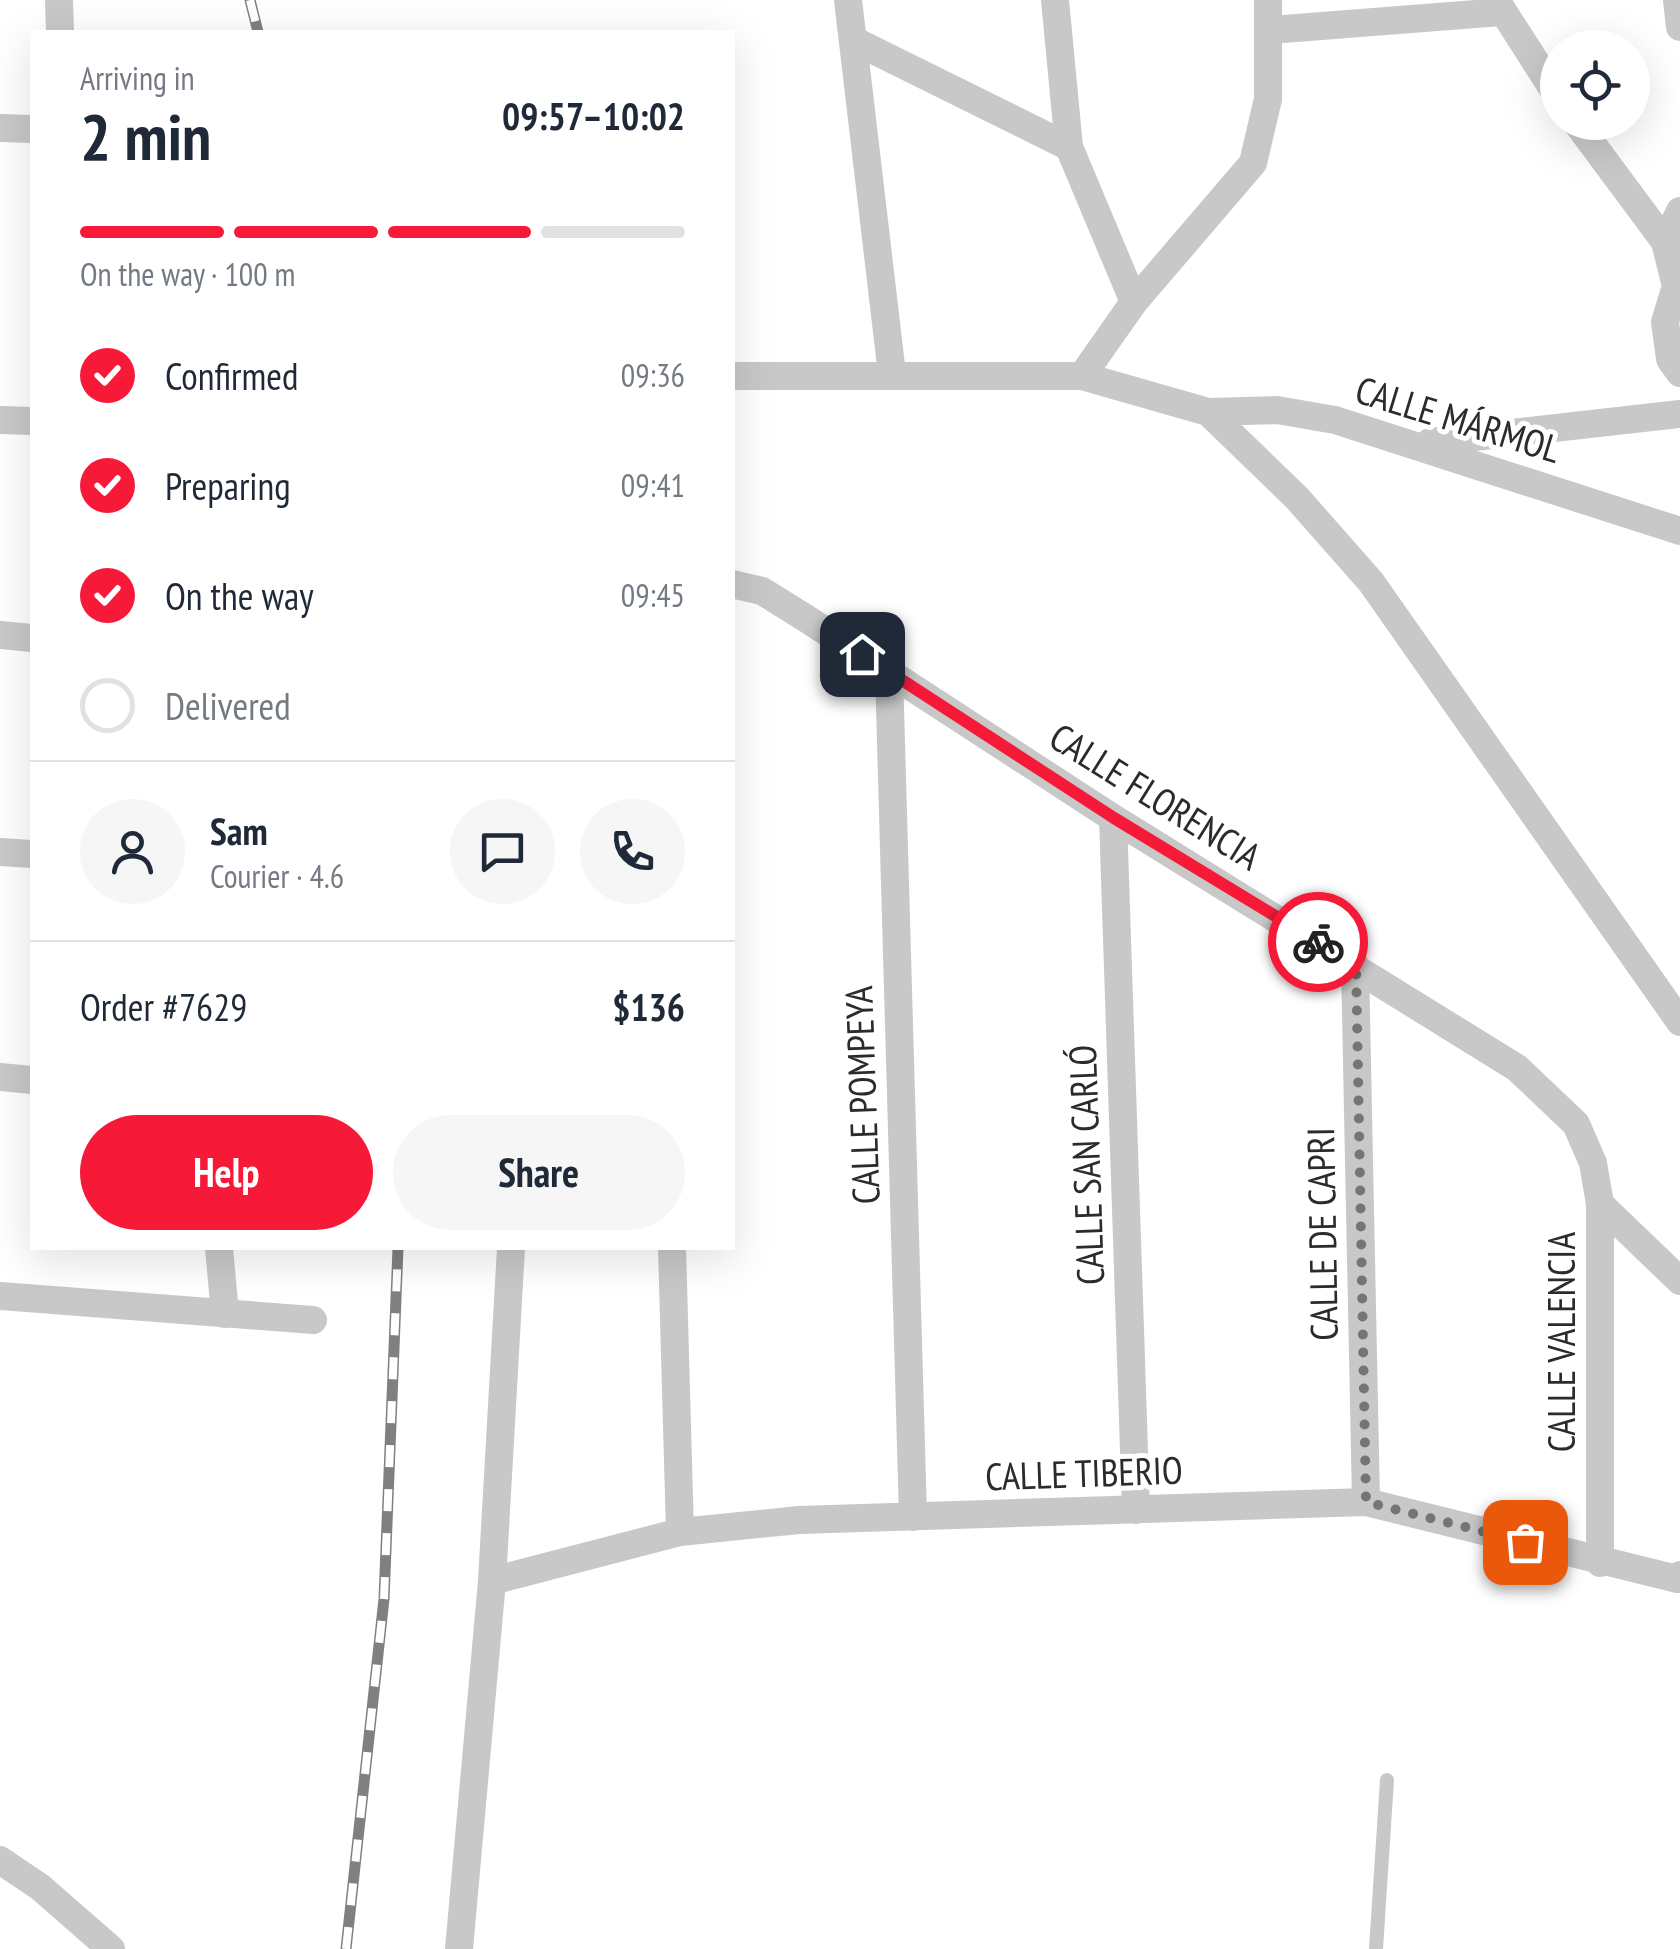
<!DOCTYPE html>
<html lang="en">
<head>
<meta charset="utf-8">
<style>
	:root { --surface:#fff; --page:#f6f6f7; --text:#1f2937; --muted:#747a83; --line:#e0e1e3; --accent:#f61a38 }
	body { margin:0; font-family:"PT Sans Narrow",sans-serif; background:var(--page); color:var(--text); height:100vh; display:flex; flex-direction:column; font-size:38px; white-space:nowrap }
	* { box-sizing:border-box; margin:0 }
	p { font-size:32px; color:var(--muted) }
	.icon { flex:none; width:55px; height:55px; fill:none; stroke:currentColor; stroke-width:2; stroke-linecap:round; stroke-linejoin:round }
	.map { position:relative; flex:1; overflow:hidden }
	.sheet { position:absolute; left:30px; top:30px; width:705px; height:1220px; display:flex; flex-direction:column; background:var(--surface); border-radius:0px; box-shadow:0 10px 40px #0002 }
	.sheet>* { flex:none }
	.tools { position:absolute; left:1540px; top:30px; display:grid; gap:20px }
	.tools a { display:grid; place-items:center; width:110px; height:110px; border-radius:50%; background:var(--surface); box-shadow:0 10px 40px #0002; font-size:50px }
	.pin { position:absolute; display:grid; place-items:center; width:85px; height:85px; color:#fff; margin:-42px; border-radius:20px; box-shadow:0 5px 15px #0006 }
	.courier { position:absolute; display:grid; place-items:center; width:100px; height:100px; margin:-50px; border:8px solid #f61a38; border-radius:50%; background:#fff; color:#222; box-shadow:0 2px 12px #0007 }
	.head em { font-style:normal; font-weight:700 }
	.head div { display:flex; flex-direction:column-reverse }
	.head { display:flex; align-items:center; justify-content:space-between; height:170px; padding:0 50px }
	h1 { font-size:65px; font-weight:700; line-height:75px }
	.bar { display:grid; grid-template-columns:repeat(4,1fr); gap:15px 10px; align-content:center; height:120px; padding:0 50px }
	.bar i { height:12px; border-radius:8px; background:var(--line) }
	.bar .selected { background:var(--accent) }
	.bar p { grid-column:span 4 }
	.line { display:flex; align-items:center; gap:25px; padding:0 50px; border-top:2px solid var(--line) }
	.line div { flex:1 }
	.round { display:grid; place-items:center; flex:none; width:105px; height:105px; border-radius:52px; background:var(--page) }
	ol { padding:0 50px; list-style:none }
	li { display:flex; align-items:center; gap:30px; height:110px }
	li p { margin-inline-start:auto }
	li .icon { padding:10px; border-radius:50%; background:var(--accent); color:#fff; stroke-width:4 }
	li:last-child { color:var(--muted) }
	li i { width:55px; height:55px; border:5px solid var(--line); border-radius:50% }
	.cta { display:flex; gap:20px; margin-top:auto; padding:20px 50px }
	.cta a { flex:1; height:115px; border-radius:60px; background:var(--accent); color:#fff; font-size:40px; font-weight:700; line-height:115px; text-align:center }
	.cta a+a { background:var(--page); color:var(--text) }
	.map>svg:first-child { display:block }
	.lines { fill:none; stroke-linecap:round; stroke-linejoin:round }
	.lane { stroke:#c8c8c8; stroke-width:14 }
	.street { stroke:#c8c8c8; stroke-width:28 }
	.rail-casing { stroke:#808080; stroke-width:11 }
	.rail { stroke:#fff; stroke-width:8; stroke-dasharray:22; stroke-linecap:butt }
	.done { stroke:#757575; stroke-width:10; stroke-dasharray:0 18 }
	.route { stroke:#f61a38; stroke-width:12 }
	.labels { text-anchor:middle; stroke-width:10; stroke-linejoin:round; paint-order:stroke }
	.street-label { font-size:38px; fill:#2b2b2b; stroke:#fff }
</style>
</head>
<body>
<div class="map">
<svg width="1680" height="1949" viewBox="0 0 1680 1949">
	<rect width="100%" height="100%" fill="#fff"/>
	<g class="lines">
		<!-- lane -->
		<path class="lane" d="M 1376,1949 L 1387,1780"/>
		<!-- street -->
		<path class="street" d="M 59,0 L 60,32
			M 848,0 L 892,374
			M 1055,0 L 1069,147 L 1134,302
			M 1496,0 L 1558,97
			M 1677,0 L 1680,27
			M 1270,30 L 1501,12
			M 853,40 L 1069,147
			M 1576,122 L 1665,242 L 1676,286 L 1665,322 L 1670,359 L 1680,373
			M 0,128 L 32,129
			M 1665,242 L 1680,211
			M 732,376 L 1082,376 L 1208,412 L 1297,498 L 1371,582 L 1680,1022
			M 1082,376 L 1134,302 L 1253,163 L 1268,99 L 1268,0
			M 1208,412 L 1277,410 L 1335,420 L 1680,531
			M 0,420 L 32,421
			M 1430,442 L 1680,414
			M 732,584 L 762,591 L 807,619 L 1113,818 L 1517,1068 L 1576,1124 L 1593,1163 L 1600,1204 L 1600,1563
			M 0,635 L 32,638
			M 889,672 L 913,1517
			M 1113,818 L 1136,1510
			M 0,852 L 32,854
			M 1355,965 L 1366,1502
			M 0,1077 L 32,1080
			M 1600,1204 L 1680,1281
			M 219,1248 L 225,1314
			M 672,1248 L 680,1532
			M 0,1296 L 313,1320
			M 492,1581 L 680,1532 L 799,1520 L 1366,1502 L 1677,1579 L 1680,1575
			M 0,1860 L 40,1887 L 111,1949
			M 459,1949 L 492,1581 L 511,1248"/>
		<!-- rail casing -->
		<g class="rail-casing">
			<path id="rail" d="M 250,0 L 258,32
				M 346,1949 L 384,1599 L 398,1248"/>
		</g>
		<!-- rail -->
		<use href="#rail" class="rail"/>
	</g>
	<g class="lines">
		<!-- done -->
		<path class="done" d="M 1318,942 L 1356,965 L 1366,1502 L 1525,1542"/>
		<!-- route -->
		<path class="route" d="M 862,654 L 1114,818 L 1318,942"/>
	</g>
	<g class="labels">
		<!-- street labels -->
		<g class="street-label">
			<text transform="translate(1458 420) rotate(17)" y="13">CALLE MÁRMOL</text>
			<text transform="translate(1155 797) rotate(32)" y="13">CALLE FLORENCIA</text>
			<text transform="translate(863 1095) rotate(-92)" y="13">CALLE POMPEYA</text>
			<text transform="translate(1087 1165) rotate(-92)" y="13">CALLE SAN CARLÓ</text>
			<text transform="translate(1323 1234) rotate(-91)" y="13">CALLE DE CAPRI</text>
			<text transform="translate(1562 1342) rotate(-90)" y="13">CALLE VALENCIA</text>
			<text transform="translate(1084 1474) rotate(-2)" y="13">CALLE TIBERIO</text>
		</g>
	</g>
</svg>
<div class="tools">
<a><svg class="icon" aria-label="locate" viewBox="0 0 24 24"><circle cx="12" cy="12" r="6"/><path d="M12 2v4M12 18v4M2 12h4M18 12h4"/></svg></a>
</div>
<div class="pin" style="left:1525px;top:1542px;background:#ea580c"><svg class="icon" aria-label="bag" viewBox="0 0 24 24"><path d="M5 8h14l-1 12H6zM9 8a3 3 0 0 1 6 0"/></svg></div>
<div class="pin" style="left:862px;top:654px;background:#1f2937"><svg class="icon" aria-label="home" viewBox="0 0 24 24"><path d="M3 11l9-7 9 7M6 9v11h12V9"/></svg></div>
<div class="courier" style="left:1318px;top:942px"><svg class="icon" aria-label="bike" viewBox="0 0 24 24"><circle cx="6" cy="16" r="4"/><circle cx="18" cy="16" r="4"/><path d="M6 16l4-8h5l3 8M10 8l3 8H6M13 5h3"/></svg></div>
<section class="sheet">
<div class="head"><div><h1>2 min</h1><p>Arriving in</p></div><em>09:57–10:02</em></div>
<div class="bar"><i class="selected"></i><i class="selected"></i><i class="selected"></i><i></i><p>On the way · 100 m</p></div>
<ol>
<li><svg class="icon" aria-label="check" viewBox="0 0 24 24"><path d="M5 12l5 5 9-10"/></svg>Confirmed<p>09:36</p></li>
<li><svg class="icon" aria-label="check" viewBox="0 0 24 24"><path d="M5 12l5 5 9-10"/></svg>Preparing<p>09:41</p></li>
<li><svg class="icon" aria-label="check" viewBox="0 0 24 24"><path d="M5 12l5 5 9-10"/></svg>On the way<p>09:45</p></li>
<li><i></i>Delivered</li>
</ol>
<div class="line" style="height:180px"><a class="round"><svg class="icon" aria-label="person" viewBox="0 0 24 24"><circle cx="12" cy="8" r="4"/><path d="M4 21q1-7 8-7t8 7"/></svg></a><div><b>Sam</b><p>Courier · 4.6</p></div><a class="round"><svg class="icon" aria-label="chat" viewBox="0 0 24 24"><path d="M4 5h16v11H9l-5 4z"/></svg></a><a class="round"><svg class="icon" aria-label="phone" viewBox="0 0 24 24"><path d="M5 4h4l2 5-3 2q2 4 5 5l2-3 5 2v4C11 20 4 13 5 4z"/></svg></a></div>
<div class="line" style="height:130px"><div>Order #7629</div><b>$136</b></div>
<div class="cta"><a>Help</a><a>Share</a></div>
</section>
</div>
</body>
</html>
